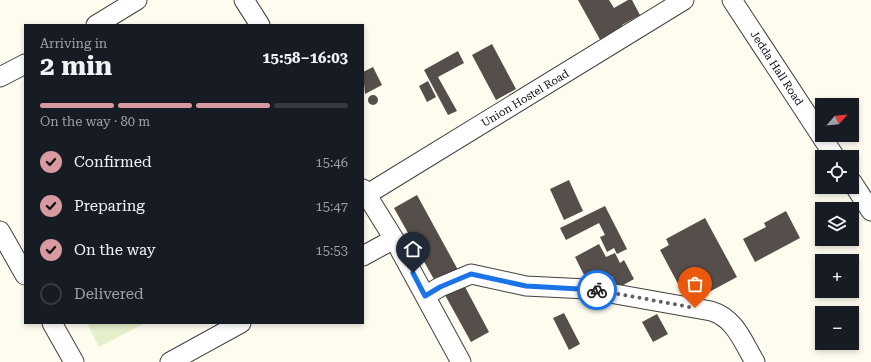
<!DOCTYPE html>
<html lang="en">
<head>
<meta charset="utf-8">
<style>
	:root { --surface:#171b24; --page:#20242c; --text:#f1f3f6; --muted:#9ea1a6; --line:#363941; --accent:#d79aa0 }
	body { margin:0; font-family:"Roboto Serif",serif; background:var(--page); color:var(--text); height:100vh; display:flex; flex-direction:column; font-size:15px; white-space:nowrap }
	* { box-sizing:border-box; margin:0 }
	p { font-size:13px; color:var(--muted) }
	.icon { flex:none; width:22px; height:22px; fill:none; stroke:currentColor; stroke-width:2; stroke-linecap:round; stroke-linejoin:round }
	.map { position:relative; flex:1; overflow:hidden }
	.panel { position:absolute; left:24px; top:24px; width:340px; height:300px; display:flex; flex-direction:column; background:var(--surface); border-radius:0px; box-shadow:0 2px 6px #0003 }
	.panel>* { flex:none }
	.needle { width:26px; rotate:63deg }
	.controls { position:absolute; left:815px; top:98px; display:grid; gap:8px }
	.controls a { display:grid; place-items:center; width:44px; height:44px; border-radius:0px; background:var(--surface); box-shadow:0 2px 6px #0003; font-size:20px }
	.pin { position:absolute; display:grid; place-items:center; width:34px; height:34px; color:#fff; margin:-41px -17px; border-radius:50% 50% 50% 0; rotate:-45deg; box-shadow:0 0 4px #0007 }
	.pin .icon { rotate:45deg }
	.courier { position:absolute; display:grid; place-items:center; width:40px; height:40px; margin:-20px; border:3px solid #1a73e8; border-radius:50%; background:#fff; color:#222; box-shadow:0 1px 5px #0007 }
	.headline em { font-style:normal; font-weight:700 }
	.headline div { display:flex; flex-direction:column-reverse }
	.headline { display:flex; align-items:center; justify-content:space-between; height:68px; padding:0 16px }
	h1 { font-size:26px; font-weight:700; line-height:30px }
	.bar { display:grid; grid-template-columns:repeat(4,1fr); gap:6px 4px; align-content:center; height:48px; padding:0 16px }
	.bar i { height:5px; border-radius:3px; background:var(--line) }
	.bar .active { background:var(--accent) }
	.bar p { grid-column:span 4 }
	ol { padding:0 16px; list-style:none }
	li { display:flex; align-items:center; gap:12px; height:44px }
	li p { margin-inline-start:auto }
	li .icon { padding:4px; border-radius:50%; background:var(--accent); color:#111; stroke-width:4 }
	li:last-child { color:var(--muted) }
	li i { width:22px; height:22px; border:2px solid var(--line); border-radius:50% }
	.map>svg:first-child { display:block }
	.pitch { fill:#e4efcc }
	.building { fill:#564e4a }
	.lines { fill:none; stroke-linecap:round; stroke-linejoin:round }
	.minor-casing { stroke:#414141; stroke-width:21 }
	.minor { stroke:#fff; stroke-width:19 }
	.done { stroke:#62615d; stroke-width:4; stroke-dasharray:0 7.2 }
	.route { stroke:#1a73e8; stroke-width:5 }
	.labels { text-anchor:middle; stroke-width:4; stroke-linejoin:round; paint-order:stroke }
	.street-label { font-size:11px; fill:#0e0e0e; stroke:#fff }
</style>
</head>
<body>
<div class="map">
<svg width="871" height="362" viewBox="0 0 871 362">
	<rect width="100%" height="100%" fill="#fefbef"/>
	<!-- pitch -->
	<path class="pitch" d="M 87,323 L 145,323 L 99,347 Z"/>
	<!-- building -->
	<path class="building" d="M 578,0 L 609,0 L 614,8 L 628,0 L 632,0 L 640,15 L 622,25 L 626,32 L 603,45 Z
		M 492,44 L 516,89 L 496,100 L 472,55 Z
		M 458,51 L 464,63 L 438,77 L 457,111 L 448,115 L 424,70 Z
		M 373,67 L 382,85 L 365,94 L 363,72 Z
		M 428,81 L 436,97 L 427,102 L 419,86 Z
		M368 100a5 5 0 1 1 10 0a5 5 0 1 1-10 0Z
		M 569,180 L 583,211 L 564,220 L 550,189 Z
		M 417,195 L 458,270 L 436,283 L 394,208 Z
		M 605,206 L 627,249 L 617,254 L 614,248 L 607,252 L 600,237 L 605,235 L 599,223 L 566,240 L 560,228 Z
		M 786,211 L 800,238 L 755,262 L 743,239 L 766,227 L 764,223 Z
		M 705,218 L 737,277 L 698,298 L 694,290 L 684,295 L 660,250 L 669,245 L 666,239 Z
		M 599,244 L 606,257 L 615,253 L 620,263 L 624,260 L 634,279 L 618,288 L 612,276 L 596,285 L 593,278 L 587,281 L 575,257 Z
		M 464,285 L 489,332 L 471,342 L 445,295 Z
		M 564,313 L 580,344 L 569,350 L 553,318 Z
		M 657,314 L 668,334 L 653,342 L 642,322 Z"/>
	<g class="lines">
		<!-- minor casing -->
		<g class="minor-casing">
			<path id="minor" d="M 244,0 L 260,25
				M 732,0 L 835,157
				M 96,25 L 137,0
				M 0,77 L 25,64
				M 852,182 L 871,211
				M 363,189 L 394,239 L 461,362
				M 366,195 L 684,0
				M 0,231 L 25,275
				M 363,256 L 394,239
				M 425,296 L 440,287 L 471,274 L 526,286 L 587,289 L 711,311 C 735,318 743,342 755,362
				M 52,323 L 74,362
				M 170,362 L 241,323"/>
		</g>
		<!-- minor -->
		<use href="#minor" class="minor"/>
	</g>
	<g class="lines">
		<!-- done -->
		<path class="done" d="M 597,290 L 695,308"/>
		<!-- route -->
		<path class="route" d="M 413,273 L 425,296 L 440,287 L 471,274 L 526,286 L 597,290"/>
	</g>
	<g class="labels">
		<!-- street labels -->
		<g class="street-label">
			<text transform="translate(777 68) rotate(57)" y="4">Jedda Hall Road</text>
			<text transform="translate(525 98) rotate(-31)" y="4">Union Hostel Road</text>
		</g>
	</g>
</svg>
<div class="controls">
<a><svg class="needle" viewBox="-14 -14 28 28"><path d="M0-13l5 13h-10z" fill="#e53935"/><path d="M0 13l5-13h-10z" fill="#9ea1a6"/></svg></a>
<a><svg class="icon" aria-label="locate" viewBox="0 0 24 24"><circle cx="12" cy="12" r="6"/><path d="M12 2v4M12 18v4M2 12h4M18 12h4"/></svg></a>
<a><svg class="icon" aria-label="layers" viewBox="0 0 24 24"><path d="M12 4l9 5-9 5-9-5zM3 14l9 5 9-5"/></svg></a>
<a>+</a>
<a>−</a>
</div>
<div class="pin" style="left:695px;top:308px;background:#ea580c"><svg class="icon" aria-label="bag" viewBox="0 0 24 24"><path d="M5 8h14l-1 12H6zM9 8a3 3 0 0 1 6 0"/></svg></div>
<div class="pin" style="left:413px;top:273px;background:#1f2937"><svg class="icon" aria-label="home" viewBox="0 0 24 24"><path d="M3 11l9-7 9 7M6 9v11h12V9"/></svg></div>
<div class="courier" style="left:597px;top:290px"><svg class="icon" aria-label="bike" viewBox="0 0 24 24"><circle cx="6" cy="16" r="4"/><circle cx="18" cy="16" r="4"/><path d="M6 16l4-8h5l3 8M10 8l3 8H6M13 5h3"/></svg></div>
<section class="panel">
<div class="headline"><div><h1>2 min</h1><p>Arriving in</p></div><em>15:58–16:03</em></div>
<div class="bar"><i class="active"></i><i class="active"></i><i class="active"></i><i></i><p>On the way · 80 m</p></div>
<ol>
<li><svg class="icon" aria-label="check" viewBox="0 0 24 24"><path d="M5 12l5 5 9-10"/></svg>Confirmed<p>15:46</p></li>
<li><svg class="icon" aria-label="check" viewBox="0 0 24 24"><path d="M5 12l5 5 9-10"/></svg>Preparing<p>15:47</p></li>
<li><svg class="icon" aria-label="check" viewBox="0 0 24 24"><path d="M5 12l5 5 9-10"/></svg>On the way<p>15:53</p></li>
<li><i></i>Delivered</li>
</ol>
</section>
</div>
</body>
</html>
